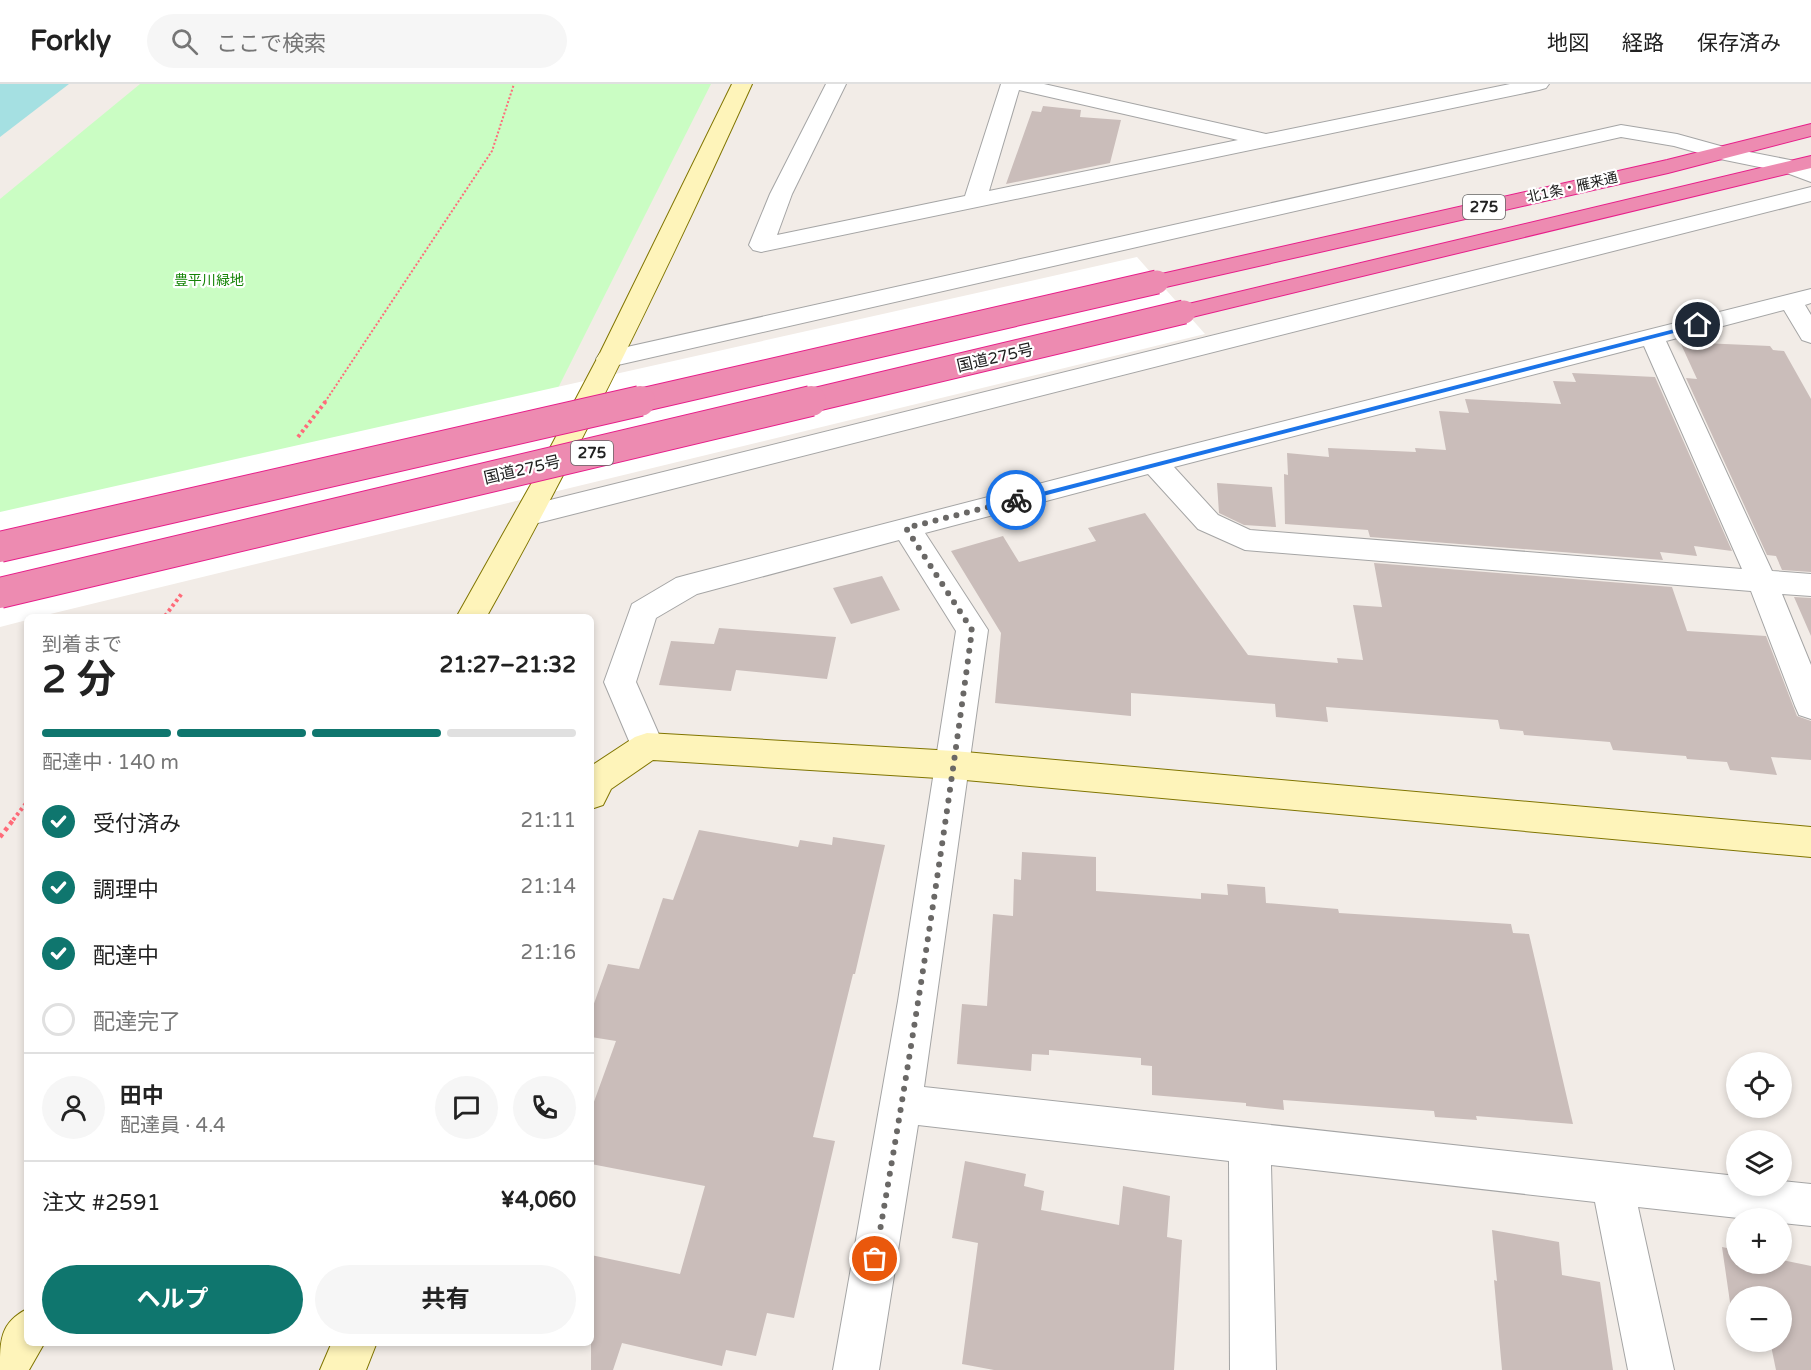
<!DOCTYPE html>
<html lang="ja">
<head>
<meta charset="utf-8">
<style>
	:root { --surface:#fff; --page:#f6f6f6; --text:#222; --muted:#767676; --line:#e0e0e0; --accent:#0f766e }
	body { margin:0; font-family:"Varela Round","Noto Sans JP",sans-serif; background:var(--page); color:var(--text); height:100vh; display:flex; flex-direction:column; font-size:22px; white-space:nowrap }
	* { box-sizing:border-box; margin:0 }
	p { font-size:20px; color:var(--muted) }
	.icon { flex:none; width:33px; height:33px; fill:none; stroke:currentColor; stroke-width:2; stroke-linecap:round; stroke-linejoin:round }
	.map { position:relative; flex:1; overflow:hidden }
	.side { position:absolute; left:24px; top:530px; width:570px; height:732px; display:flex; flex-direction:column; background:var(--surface); border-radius:9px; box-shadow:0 3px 9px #0003 }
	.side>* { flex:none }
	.buttons { position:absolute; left:1726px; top:968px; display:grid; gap:12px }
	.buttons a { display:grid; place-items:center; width:66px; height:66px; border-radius:50%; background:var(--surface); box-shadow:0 3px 9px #0003; font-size:30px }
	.pin { position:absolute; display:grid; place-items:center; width:51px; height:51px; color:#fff; margin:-26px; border:3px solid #fff; border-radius:50%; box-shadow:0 2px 6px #0007 }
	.courier { position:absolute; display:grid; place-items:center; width:60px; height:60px; margin:-30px; border:4px solid #1a73e8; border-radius:50%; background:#fff; color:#222; box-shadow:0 2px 8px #0007 }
	.overview em { font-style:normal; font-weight:700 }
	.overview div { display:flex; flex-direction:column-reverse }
	.overview { display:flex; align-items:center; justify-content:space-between; height:102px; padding:0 18px }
	h1 { font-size:39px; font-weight:700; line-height:45px }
	.bar { display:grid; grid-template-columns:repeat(4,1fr); gap:9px 6px; align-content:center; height:72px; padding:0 18px }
	.bar i { height:8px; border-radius:4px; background:var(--line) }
	.bar .current { background:var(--accent) }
	.bar p { grid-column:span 4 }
	.line { display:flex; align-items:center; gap:15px; padding:0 18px; border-top:2px solid var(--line) }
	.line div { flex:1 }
	.round { display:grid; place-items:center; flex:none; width:63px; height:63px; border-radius:32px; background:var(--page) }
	ol { padding:0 18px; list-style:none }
	li { display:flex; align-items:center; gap:18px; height:66px }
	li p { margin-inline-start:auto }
	li .icon { padding:6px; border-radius:50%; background:var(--accent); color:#fff; stroke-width:4 }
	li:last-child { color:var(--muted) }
	li i { width:33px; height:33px; border:3px solid var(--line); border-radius:50% }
	.cta { display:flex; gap:12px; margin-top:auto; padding:12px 18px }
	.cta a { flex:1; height:69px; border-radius:36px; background:var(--accent); color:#fff; font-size:24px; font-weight:700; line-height:69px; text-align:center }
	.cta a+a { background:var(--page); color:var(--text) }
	header { display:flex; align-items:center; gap:36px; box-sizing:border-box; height:84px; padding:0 30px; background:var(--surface); border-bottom:2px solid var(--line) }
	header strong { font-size:28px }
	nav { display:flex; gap:33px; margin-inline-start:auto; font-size:21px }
	.search { width:420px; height:54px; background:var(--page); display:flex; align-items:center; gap:15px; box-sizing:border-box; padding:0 21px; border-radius:33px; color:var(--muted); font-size:22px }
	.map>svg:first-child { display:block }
	.park { fill:#cafdc3 }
	.water { fill:#a5e0e2 }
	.pier { fill:#fff }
	.building { fill:#cabdba }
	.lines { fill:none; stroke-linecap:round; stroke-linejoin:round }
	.street-casing { stroke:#a5a5a5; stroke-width:2 }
	.secondary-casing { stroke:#807500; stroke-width:2 }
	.highway-casing { stroke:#e71e8a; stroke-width:2 }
	.path-far2 { stroke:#ff6b79; stroke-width:2; stroke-dasharray:2 2; stroke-linecap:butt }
	.path-far1 { stroke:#ff6b79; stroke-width:4; stroke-dasharray:3 3; stroke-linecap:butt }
	.path { stroke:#ff6b79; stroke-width:4.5; stroke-dasharray:4 4; stroke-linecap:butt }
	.street { fill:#fff; fill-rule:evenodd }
	.secondary { fill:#fef4ba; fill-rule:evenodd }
	.highway { fill:#ed8bb1; fill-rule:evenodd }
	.highway-bridge-far1-casing { stroke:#e71e8a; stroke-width:25; stroke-linecap:butt }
	.highway-bridge-casing { stroke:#e71e8a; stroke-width:32; stroke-linecap:butt }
	.highway-bridge-far1 { stroke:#ed8bb1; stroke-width:23 }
	.highway-bridge { stroke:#ed8bb1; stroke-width:30 }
	.route { fill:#1a73e8 }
	.done { stroke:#6a6866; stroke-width:6; stroke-dasharray:0 10.8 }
	.labels { text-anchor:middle; stroke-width:4.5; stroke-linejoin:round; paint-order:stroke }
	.far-street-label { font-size:14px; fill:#212121; stroke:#fff }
	.far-park-label { font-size:14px; fill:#148406; stroke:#fff }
	.shield { fill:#fff; stroke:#646464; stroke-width:1.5 }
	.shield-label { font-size:15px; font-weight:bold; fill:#212121 }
	.street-label { font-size:16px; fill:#212121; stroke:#fff }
</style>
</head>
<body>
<header>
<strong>Forkly</strong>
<div class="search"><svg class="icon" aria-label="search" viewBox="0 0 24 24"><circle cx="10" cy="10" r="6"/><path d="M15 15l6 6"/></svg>ここで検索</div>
<nav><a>地図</a><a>経路</a><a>保存済み</a></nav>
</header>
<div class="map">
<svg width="1811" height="1286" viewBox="0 0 1811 1286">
	<rect width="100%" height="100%" fill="#f2ece7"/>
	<!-- park -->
	<path class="park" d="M 140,0 L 711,0 L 552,316 L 0,446 L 0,115 Z"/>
	<!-- water -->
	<path class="water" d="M 0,0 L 69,0 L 0,53 Z"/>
	<!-- pier -->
	<path class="pier" d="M 1137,173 L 1205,250 L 42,532 L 27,532 L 27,536 L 0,543 L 0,428 Z"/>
	<!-- building -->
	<path class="building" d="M 1043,22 L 1081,26 L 1080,33 L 1121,36 L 1110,79 L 1006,100 L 1032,27 L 1041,28 Z
		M 1680,258 L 1770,262 L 1773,266 L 1784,267 L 1811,315 L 1811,488 L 1782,486 L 1776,472 L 1767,471 L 1686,294 L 1697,295 Z
		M 1572,289 L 1655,293 L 1732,467 L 1694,462 L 1697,472 L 1660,468 L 1663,476 L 1370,453 L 1368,446 L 1285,440 L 1284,390 L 1288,391 L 1287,369 L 1329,373 L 1328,364 L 1416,368 L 1415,364 L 1446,366 L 1439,327 L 1469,329 L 1465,315 L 1561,320 L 1553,297 L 1576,298 Z
		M 1217,399 L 1272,403 L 1276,443 L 1244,441 L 1219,429 Z
		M 1145,429 L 1248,571 L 1338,579 L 1337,574 L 1363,576 L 1353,521 L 1382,523 L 1374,479 L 1672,503 L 1687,547 L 1766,552 L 1797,632 L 1811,637 L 1811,676 L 1771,673 L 1777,691 L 1730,686 L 1727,678 L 1687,675 L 1686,672 L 1613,666 L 1610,658 L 1524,651 L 1523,647 L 1500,645 L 1498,636 L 1326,623 L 1328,638 L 1276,633 L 1275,620 L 1131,609 L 1131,632 L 995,619 L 1001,549 L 951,467 L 1003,452 L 1019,478 L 1096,457 L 1088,444 Z
		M 882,492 L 900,526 L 851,540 L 833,504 Z
		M 1794,513 L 1811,514 L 1811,552 Z
		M 719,544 L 836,553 L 827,595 L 736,586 L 731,607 L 659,601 L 671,557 L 714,560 Z
		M 699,746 L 798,763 L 800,756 L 832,761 L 833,753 L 885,761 L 855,890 L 853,890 L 813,1053 L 835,1057 L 794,1234 L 767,1229 L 756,1272 L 726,1266 L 722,1282 L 622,1259 L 613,1286 L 591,1286 L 591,1171 L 680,1190 L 705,1102 L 591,1080 L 591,1026 L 616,957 L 591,953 L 591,928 L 608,880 L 639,885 L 663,814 L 673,816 Z
		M 1022,768 L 1096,773 L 1096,807 L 1201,815 L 1201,809 L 1228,811 L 1227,800 L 1265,803 L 1266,819 L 1338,825 L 1339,829 L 1511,840 L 1513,849 L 1529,850 L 1573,1040 L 1476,1032 L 1477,1036 L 1435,1033 L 1434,1027 L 1283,1016 L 1284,1026 L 1246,1022 L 1246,1019 L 1152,1011 L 1152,982 L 1141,981 L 1141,974 L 1049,966 L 1049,971 L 1032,970 L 1031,987 L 957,980 L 962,920 L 987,922 L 993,830 L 1013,832 L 1014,795 L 1021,796 Z
		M 965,1077 L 1026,1090 L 1024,1102 L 1044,1107 L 1041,1126 L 1119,1141 L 1123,1102 L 1170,1112 L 1167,1153 L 1182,1156 L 1174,1286 L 994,1286 L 962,1280 L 978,1159 L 952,1154 Z
		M 1492,1146 L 1559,1158 L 1562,1191 L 1600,1198 L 1613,1286 L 1502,1286 L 1494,1196 L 1497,1197 Z
		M 1722,1163 L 1737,1166 L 1737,1179 L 1782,1179 L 1782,1176 L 1811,1182 L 1811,1286 L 1776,1286 L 1770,1257 L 1782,1257 L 1782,1212 L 1737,1212 L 1737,1240 L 1733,1239 Z"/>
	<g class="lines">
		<!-- street casing -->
		<g class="street-casing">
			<path id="street" d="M 826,0 L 846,0 L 792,110 L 777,151 L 965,112 L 1001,0 L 1044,0 L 1266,50 L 1510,0 L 1549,0 L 1546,4 L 1539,6 L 761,168 L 753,166 L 749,161 L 770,110 ZM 1019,6 L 1238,56 L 989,107 Z
				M 1621,41 L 1677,50 L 1724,63 L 1790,76 L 1811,83 L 1811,98 L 1784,88 L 1720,75 L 1674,62 L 1621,53 L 609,283 L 600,281 L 596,275 L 600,269 L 609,267 Z
				M 1811,103 L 1811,117 L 530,441 L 520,438 L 516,431 L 520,424 L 530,421 Z
				M 1811,205 L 1811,219 L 1805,221 L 1811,231 L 1811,259 L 1802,256 L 1784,226 L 1666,257 L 1772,487 L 1811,490 L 1811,512 L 1782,510 L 1811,581 L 1811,635 L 1799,631 L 1795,622 L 1751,507 L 1245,466 L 1198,445 L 1148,390 L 925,449 L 988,546 L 924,1003 L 1737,1092 L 1737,1101 L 1782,1101 L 1782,1097 L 1811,1100 L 1811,1142 L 1782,1139 L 1782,1134 L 1738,1134 L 1638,1123 L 1674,1286 L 1628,1286 L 1595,1118 L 1271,1081 L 1276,1286 L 1230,1286 L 1229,1077 L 918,1041 L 879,1286 L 833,1286 L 898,917 L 956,547 L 899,456 L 697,510 L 656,534 L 636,598 L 664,662 L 659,671 L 647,675 L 635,671 L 604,598 L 632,520 L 676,494 L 687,491 L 1154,370 ZM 1644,262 L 1742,485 L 1250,446 L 1218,431 L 1174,383 Z"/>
		</g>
		<!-- secondary casing -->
		<g class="secondary-casing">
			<path id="secondary" d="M 732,0 L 752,0 C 670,181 584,359 487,532 L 457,532 L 530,402 L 600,269 Z
				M 647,649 L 954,667 L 1811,743 L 1811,773 L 954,695 L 653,676 L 611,705 L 603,721 L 591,725 L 591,682 L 635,653 Z
				M 27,1225 L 27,1258 L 45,1258 L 29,1286 L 0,1286 C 0,1256 0,1239 27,1225 Z
				M 332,1258 L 377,1258 L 366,1286 L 320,1286 Z"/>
		</g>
		<!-- highway casing -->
		<g class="highway-casing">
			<path id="highway" d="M 1811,40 L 1811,52 L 1668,89 L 1157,205 L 1148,203 L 1145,198 L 1148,193 L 1157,191 L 1667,76 Z
				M 1811,72 L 1811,84 L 1184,235 L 1175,233 L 1172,228 L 1175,223 L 1184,221 Z"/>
		</g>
		<!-- path-far2 -->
		<path class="path-far2" d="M 325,318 L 492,67 L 514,0"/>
		<!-- path-far1 -->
		<path class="path-far1" d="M 298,353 L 326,317
			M 165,532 L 183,508
			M 13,736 L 27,718"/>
		<!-- path -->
		<path class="path" d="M 0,753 L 14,735"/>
		<!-- street -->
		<use href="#street" class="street"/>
		<!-- secondary -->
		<use href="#secondary" class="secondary"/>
		<!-- highway -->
		<use href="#highway" class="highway"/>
		<!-- highway-bridge-far1 casing -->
		<g class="highway-bridge-far1-casing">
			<path id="highway-bridge-far1" d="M 633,318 L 1157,198
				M 805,318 L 1184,228"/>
		</g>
		<!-- highway-bridge casing -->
		<g class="highway-bridge-casing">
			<path id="highway-bridge" d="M 0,463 L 640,317
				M 0,509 L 811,317"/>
		</g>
		<!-- highway-bridge-far1 -->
		<use href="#highway-bridge-far1" class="highway-bridge-far1"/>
		<!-- highway-bridge -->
		<use href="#highway-bridge" class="highway-bridge"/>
	</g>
	<!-- route -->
	<path class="route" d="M 1698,239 L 1701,242 L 1016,419 L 1011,416 Z"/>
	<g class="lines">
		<!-- done -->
		<path class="done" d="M 875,1175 C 912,966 944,757 972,546 L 906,444 L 1016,416"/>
	</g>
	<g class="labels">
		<!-- far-street labels -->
		<g class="far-street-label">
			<text transform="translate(1572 103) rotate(-13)" y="5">北1条・雁来通</text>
		</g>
		<!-- far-park labels -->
		<g class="far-park-label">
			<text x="209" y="201">豊平川緑地</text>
		</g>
		<!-- shield labels -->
		<g class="shield">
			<rect x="1463" y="111" width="42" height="24" rx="4.5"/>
			<rect x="571" y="357" width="42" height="24" rx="4.5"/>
		</g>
		<g class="shield-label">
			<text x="1484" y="128">275</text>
			<text x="592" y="374">275</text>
		</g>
		<!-- street labels -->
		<g class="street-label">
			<text transform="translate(995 273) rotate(-13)" y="6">国道275号</text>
			<text transform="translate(522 385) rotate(-13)" y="6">国道275号</text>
		</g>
	</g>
</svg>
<div class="buttons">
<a><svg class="icon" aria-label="locate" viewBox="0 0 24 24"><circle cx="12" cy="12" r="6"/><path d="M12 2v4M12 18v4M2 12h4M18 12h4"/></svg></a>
<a><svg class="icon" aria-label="layers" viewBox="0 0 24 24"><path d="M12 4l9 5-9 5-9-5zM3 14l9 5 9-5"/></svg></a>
<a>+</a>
<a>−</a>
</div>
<div class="pin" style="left:875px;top:1175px;background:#ea580c"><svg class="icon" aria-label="bag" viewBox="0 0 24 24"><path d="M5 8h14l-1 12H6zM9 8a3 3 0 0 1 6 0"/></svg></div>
<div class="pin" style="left:1698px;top:241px;background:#1f2937"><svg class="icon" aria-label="home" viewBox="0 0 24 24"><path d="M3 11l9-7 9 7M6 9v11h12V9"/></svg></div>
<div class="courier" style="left:1016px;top:416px"><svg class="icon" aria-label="bike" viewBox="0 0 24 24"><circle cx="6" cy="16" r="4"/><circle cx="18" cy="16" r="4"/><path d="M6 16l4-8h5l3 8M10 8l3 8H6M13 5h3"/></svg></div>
<section class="side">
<div class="overview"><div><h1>2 分</h1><p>到着まで</p></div><em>21:27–21:32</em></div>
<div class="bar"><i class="current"></i><i class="current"></i><i class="current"></i><i></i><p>配達中 · 140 m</p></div>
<ol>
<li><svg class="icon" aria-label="check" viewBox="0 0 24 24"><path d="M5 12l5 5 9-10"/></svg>受付済み<p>21:11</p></li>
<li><svg class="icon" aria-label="check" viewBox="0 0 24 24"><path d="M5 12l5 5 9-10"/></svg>調理中<p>21:14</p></li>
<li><svg class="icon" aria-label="check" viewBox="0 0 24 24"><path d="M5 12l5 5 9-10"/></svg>配達中<p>21:16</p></li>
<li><i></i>配達完了</li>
</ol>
<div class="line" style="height:108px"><a class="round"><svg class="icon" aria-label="person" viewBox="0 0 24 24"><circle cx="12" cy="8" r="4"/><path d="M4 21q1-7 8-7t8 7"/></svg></a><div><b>田中</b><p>配達員 · 4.4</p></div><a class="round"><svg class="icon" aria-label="chat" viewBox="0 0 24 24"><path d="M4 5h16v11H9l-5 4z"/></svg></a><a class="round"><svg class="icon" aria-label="phone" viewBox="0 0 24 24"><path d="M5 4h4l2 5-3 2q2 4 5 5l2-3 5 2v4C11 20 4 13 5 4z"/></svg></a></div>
<div class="line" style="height:78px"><div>注文 #2591</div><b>¥4,060</b></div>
<div class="cta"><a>ヘルプ</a><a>共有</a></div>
</section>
</div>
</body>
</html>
